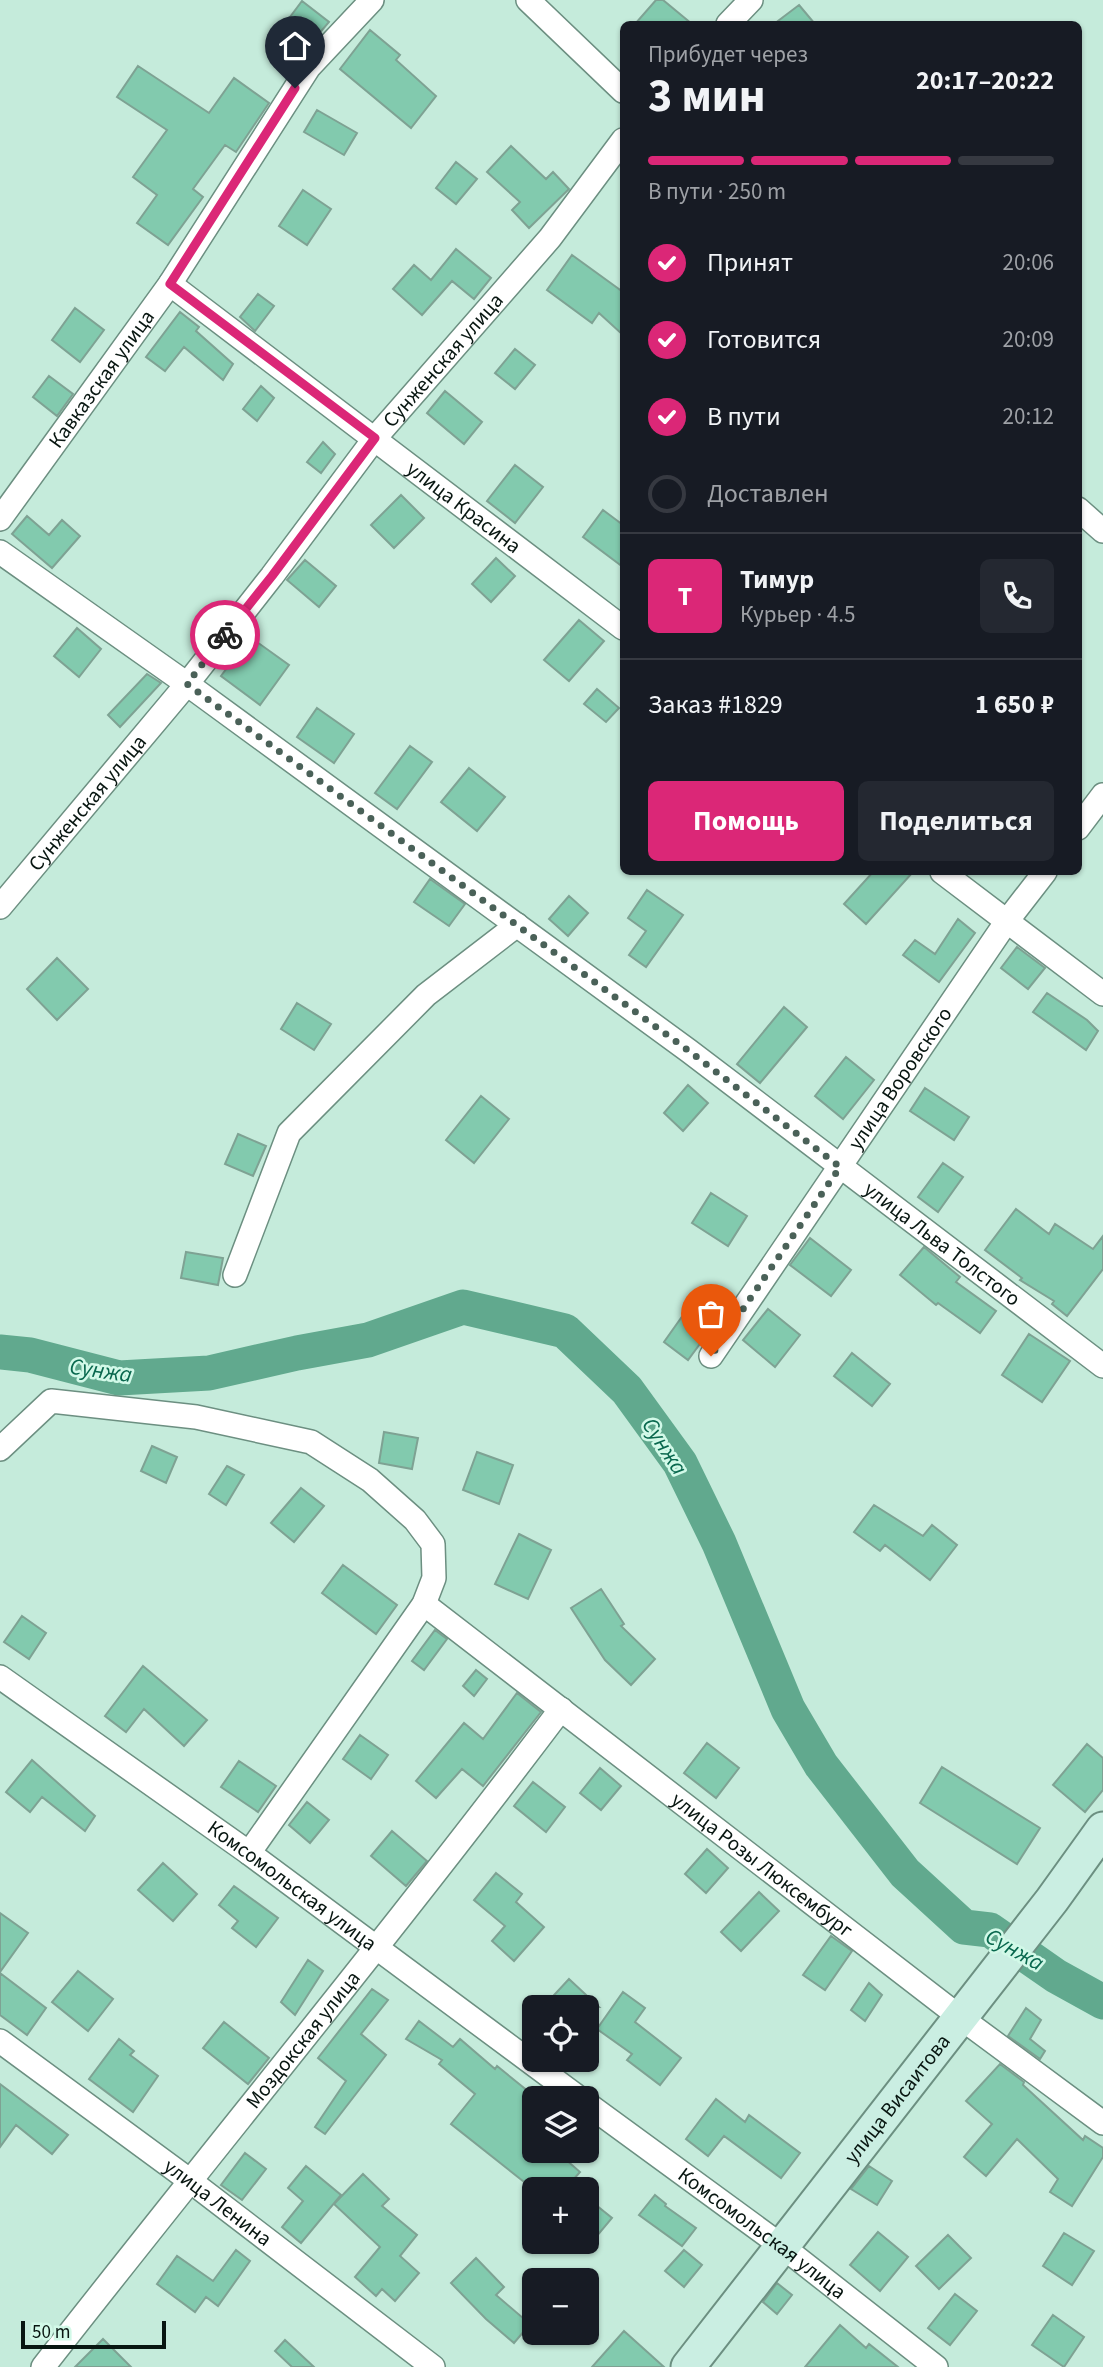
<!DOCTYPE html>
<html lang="ru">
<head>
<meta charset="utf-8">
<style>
	:root { --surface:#171b24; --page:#242831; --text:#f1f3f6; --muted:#9ea1a6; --line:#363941; --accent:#db2777 }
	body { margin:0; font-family:"Source Sans 3",sans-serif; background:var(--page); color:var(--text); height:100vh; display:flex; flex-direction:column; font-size:26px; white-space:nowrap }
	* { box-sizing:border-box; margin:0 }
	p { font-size:23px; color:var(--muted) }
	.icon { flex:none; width:38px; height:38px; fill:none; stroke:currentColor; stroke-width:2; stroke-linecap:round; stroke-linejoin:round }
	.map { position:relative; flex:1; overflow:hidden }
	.side { position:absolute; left:620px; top:21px; width:462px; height:854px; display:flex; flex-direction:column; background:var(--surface); border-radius:10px; box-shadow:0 2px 5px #0004 }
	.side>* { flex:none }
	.controls { position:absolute; left:522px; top:1995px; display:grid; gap:14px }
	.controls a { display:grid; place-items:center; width:77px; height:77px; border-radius:10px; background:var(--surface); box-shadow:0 2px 5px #0004; font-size:35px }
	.scale { position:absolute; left:21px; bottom:18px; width:145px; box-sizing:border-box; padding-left:7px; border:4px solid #081611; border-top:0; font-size:19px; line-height:24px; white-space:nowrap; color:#081611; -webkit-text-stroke:5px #d2f9e8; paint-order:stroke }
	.pin { position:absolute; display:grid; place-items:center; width:60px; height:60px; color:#fff; margin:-72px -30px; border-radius:50% 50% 50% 0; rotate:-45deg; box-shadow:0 0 7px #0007 }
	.pin .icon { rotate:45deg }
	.courier { position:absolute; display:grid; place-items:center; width:70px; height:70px; margin:-35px; border:5px solid #db2777; border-radius:50%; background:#fff; color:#222; box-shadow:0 2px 9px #0007 }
	.headline em { font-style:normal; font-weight:700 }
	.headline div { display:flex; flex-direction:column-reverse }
	.headline { display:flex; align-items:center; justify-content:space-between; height:119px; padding:0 28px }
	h1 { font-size:46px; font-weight:700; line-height:52px }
	.bar { display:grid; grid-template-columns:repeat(4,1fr); gap:10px 7px; align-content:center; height:84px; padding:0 28px }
	.bar i { height:9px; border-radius:5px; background:var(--line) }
	.bar .on { background:var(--accent) }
	.bar p { grid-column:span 4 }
	.line { display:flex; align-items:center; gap:18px; padding:0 28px; border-top:2px solid var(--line) }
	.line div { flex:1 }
	.round { display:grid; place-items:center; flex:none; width:74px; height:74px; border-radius:10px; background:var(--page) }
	ol { padding:0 28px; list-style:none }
	li { display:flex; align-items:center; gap:21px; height:77px }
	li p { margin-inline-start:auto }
	li .icon { padding:7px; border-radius:50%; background:var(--accent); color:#fff; stroke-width:4 }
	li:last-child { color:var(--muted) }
	li i { width:38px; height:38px; border:4px solid var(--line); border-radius:50% }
	.action { display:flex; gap:14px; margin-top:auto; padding:14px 28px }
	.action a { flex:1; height:80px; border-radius:10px; background:var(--accent); color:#fff; font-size:28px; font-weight:700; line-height:80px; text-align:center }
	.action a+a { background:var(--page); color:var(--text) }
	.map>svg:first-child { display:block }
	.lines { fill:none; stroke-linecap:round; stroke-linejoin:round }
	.river { stroke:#61a98e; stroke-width:35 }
	.building { fill:#82caae; stroke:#7ea293; stroke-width:2 }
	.street-casing { stroke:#6c8f81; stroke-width:26 }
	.secondary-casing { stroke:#6c8f81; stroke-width:37 }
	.street { stroke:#fff; stroke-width:23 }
	.secondary { stroke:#caeee2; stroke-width:33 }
	.done { stroke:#4a6158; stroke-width:7; stroke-dasharray:0 12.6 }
	.route { stroke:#db2777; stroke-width:9 }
	.labels { text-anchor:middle; stroke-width:5; stroke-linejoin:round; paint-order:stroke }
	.street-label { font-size:21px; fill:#081611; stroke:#d2f9e8 }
	.water-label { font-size:23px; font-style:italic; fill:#09684e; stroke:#d2f9e8 }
</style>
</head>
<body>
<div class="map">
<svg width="1103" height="2367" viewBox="0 0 1103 2367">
	<rect width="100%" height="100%" fill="#c5ebdb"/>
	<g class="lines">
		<!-- river -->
		<path class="river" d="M 0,1352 L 30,1355 L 119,1378 L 209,1373 L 297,1353 L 368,1340 L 463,1307 L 565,1331 L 627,1390 L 680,1463 L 719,1543 L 788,1709 L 821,1765 L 905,1873 L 964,1927 L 990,1930 L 1056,1976 L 1103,2002"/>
	</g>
	<!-- building -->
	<path class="building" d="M 656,0 L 663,0 L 692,24 L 635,24 Z
		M 302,1 L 329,22 L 306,49 L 281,29 Z
		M 799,5 L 815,24 L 774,24 Z
		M 370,30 L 400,55 L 396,60 L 436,96 L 411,128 L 340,69 Z
		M 138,66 L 209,113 L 234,78 L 269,103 L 236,152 L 225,145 L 193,189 L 203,197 L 168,245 L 137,223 L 157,195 L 133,177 L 167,130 L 117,97 Z
		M 317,110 L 357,133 L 344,155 L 304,132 Z
		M 511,146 L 546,179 L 553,172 L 569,189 L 529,228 L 512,210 L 520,202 L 487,172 Z
		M 456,162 L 477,179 L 456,204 L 436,188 Z
		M 303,190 L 331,209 L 307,245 L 279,226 Z
		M 456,249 L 491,278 L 474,299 L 452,281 L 422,315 L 393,289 L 414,265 L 431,280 Z
		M 572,255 L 623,292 L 623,335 L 599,313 L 592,323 L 547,290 Z
		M 258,294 L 274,306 L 255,331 L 240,317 Z
		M 75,308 L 104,330 L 80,362 L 52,340 Z
		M 180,312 L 199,327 L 196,331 L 233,364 L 223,380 L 184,347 L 165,371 L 146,357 Z
		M 515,349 L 535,365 L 515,389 L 495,373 Z
		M 49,376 L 73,394 L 57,416 L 33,397 Z
		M 261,386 L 274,398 L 257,421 L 243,409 Z
		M 445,391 L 482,422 L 464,444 L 427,413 Z
		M 323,442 L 335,454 L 321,473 L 307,462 Z
		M 515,465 L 543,487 L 515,523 L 487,501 Z
		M 401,495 L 424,518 L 394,548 L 371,525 Z
		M 603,510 L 623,525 L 623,567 L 583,537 Z
		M 27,516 L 49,535 L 62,520 L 80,536 L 52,568 L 12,534 Z
		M 496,558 L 515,576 L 491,602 L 472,584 Z
		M 305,560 L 336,586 L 319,607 L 287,580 Z
		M 579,620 L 604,641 L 569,681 L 544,660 Z
		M 77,628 L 101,649 L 79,677 L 54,656 Z
		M 250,637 L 289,665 L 260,705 L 221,676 Z
		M 147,674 L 161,683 L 120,727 L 108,715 Z
		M 597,689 L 619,708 L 606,722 L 584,704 Z
		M 317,708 L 354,734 L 334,763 L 297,737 Z
		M 410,746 L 432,762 L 397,809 L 375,793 Z
		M 469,768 L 505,797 L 477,831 L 441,802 Z
		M 873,872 L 913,872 L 866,924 L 844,904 Z
		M 430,879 L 465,904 L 449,926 L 414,902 Z
		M 647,890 L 683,915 L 646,967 L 629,955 L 646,931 L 628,918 Z
		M 569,896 L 588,913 L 568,936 L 549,919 Z
		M 958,919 L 975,933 L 939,982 L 903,955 L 915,940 L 935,954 Z
		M 1017,947 L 1045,968 L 1028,989 L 1001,968 Z
		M 57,958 L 88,989 L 57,1020 L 27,989 Z
		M 1047,993 L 1087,1020 L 1098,1031 L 1086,1050 L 1033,1012 Z
		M 297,1003 L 331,1024 L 314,1050 L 281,1029 Z
		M 784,1007 L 807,1027 L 760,1083 L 737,1064 Z
		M 846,1057 L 874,1080 L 843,1119 L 815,1096 Z
		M 688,1085 L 708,1103 L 683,1131 L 664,1113 Z
		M 925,1088 L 969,1117 L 954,1140 L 910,1111 Z
		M 481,1096 L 509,1119 L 474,1163 L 446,1140 Z
		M 238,1134 L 266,1146 L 253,1176 L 225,1164 Z
		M 943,1163 L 963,1177 L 938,1212 L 918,1197 Z
		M 711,1193 L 747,1216 L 728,1246 L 692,1223 Z
		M 1016,1209 L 1049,1234 L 1055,1224 L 1093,1249 L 1103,1236 L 1103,1269 L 1067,1316 L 1052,1304 L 1054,1301 L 1020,1280 L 1022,1278 L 985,1250 Z
		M 810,1238 L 851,1270 L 831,1296 L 790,1265 Z
		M 924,1247 L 960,1277 L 956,1282 L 996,1311 L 980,1333 L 938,1303 L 936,1305 L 900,1275 Z
		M 186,1252 L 223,1258 L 218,1285 L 181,1278 Z
		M 691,1304 L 716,1322 L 688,1360 L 664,1342 Z
		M 768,1309 L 800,1335 L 775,1367 L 743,1340 Z
		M 1029,1334 L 1070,1361 L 1042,1402 L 1002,1375 Z
		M 852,1353 L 890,1384 L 872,1406 L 834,1376 Z
		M 384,1432 L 418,1438 L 412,1469 L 379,1463 Z
		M 152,1446 L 177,1457 L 166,1483 L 141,1471 Z
		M 477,1452 L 513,1465 L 499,1504 L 463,1490 Z
		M 227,1466 L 244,1475 L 226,1505 L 209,1494 Z
		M 301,1488 L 324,1506 L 294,1542 L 271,1523 Z
		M 874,1505 L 923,1536 L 932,1525 L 957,1545 L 930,1580 L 885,1545 L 880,1551 L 854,1532 Z
		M 519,1534 L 551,1550 L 528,1599 L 495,1584 Z
		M 343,1565 L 397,1605 L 376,1634 L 322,1593 Z
		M 601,1589 L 624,1624 L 621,1626 L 655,1659 L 631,1685 L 605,1660 L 571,1608 Z
		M 22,1616 L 46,1633 L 29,1659 L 4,1642 Z
		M 435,1630 L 447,1639 L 424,1670 L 412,1661 Z
		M 143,1666 L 207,1720 L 184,1746 L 144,1709 L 126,1732 L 105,1716 Z
		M 476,1670 L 487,1679 L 474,1696 L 463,1686 Z
		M 517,1693 L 541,1712 L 483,1786 L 462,1769 L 436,1798 L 416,1781 L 464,1723 L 483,1739 Z
		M 360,1735 L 388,1755 L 371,1779 L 343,1759 Z
		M 707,1743 L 739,1768 L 716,1798 L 684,1773 Z
		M 1087,1744 L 1103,1758 L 1103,1790 L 1085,1812 L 1053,1785 Z
		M 32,1760 L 95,1816 L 85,1831 L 42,1797 L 30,1812 L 6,1792 Z
		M 239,1761 L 276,1786 L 258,1812 L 221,1787 Z
		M 942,1767 L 1040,1828 L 1017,1864 L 920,1803 Z
		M 600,1768 L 621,1786 L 601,1810 L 580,1793 Z
		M 533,1782 L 565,1807 L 546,1832 L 514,1806 Z
		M 307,1802 L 329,1820 L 310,1843 L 289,1825 Z
		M 392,1831 L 427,1861 L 406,1886 L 371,1856 Z
		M 707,1849 L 728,1868 L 706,1893 L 685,1874 Z
		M 163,1863 L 197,1894 L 173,1921 L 138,1890 Z
		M 496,1873 L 522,1894 L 516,1902 L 544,1927 L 514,1961 L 492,1941 L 505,1926 L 474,1900 Z
		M 234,1886 L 278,1918 L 256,1947 L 232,1928 L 238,1921 L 219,1905 Z
		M 759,1892 L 779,1911 L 741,1951 L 721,1932 Z
		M 0,1913 L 28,1933 L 0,1972 Z
		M 831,1936 L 852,1951 L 825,1990 L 803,1975 Z
		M 308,1960 L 323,1971 L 295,2015 L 281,2002 Z
		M 78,1971 L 113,1999 L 88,2031 L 52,2002 Z
		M 0,1973 L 46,2008 L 27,2035 L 0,2015 Z
		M 569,1979 L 599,2007 L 543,2007 Z
		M 869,1983 L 882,1995 L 865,2021 L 851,2010 Z
		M 372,1989 L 388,2000 L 361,2034 L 386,2055 L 325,2134 L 315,2127 L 346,2081 L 318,2058 Z
		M 623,1992 L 645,2008 L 635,2022 L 681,2058 L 660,2085 L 627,2060 L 632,2054 L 597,2029 Z
		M 1026,2008 L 1041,2020 L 1030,2039 L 1045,2051 L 1040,2059 L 1008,2036 Z
		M 419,2021 L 453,2047 L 460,2039 L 495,2069 L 497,2066 L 534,2096 L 534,2151 L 556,2151 L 580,2172 L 565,2189 L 533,2189 L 451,2124 L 475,2094 L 439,2064 L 442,2060 L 406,2039 Z
		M 224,2022 L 269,2058 L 248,2084 L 203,2048 Z
		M 119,2039 L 134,2051 L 130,2055 L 158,2076 L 133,2112 L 89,2079 Z
		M 1000,2064 L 1024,2082 L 1023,2085 L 1083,2140 L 1085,2136 L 1103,2148 L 1103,2157 L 1072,2206 L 1050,2192 L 1058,2179 L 1017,2139 L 986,2176 L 964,2157 L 992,2124 L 966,2101 Z
		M 0,2084 L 68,2135 L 52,2154 L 16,2125 L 0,2147 Z
		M 716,2099 L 745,2122 L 749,2115 L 800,2153 L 781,2178 L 724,2136 L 708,2156 L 686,2139 Z
		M 245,2153 L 266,2169 L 242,2200 L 221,2185 Z
		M 306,2166 L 341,2195 L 301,2243 L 282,2227 L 303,2201 L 288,2188 Z
		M 869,2166 L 892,2181 L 877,2205 L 851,2189 Z
		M 363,2174 L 389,2199 L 382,2206 L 417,2235 L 400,2256 L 419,2273 L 395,2301 L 382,2289 L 376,2296 L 355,2277 L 380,2247 L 334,2204 Z
		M 655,2195 L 666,2204 L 665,2206 L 696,2228 L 682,2246 L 639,2215 Z
		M 586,2197 L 612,2218 L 586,2249 Z
		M 878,2232 L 908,2257 L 880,2291 L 850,2265 Z
		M 1064,2233 L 1094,2251 L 1072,2285 L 1043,2266 Z
		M 948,2235 L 971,2258 L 939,2289 L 916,2266 Z
		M 236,2250 L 250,2261 L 218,2306 L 206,2297 L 195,2312 L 157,2284 L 177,2256 L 213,2281 Z
		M 684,2250 L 702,2265 L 684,2287 L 665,2271 Z
		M 476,2258 L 504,2287 L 496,2295 L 530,2324 L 514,2343 L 486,2319 L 451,2283 Z
		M 777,2283 L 792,2295 L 777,2314 L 763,2302 Z
		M 955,2294 L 977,2311 L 950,2345 L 928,2328 Z
		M 1053,2315 L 1084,2337 L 1064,2367 L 1032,2345 Z
		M 840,2325 L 866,2348 L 869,2344 L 898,2367 L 805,2367 Z
		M 624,2331 L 664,2367 L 592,2367 Z
		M 103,2339 L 131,2367 L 75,2367 Z
		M 285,2340 L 314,2367 L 292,2367 L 275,2351 Z"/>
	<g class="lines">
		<!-- street casing -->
		<g class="street-casing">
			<g id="street">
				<path d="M 528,0 L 623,91"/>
				<path d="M 728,24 L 751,0"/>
				<path id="s1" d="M 170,284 L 623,628"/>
				<path d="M 1078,509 L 1103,531"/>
				<path id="s2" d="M 0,519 L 170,284 L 309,67 L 372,0"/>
				<path id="s3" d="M 0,552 L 187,684 L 689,1051 L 1103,1366"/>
				<path d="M 1078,828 L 1103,795"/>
				<path d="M 942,872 L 1103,994"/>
				<path id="s4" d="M 0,907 L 187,684 L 272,576 L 375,438 L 550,238 L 623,140"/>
				<path d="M 235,1275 L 289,1133 L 426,995 L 517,925"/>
				<path id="s5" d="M 711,1356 L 1007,921 L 1045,872"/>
				<path d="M 0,1449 L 51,1401 L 196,1417 L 311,1442 L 370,1480 L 415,1520 L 433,1544 L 434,1578 L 424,1604 L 249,1853"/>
				<path id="s6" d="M 424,1604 L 961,2018 L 1103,2123"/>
				<path id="s7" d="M 0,1677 L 249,1853 L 579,2098"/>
				<path id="s8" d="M 0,2041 L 189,2180 L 433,2367"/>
				<path id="s9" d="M 586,2103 L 783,2247 L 936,2367"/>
				<path id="s10" d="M 43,2367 C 215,2147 393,1932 561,1709"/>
			</g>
		</g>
		<!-- secondary casing -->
		<g class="secondary-casing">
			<g id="secondary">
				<path id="s11" d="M 688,2367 L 1052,1900 L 1103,1829"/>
			</g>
		</g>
		<!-- street -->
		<use href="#street" class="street"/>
		<!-- secondary -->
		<use href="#secondary" class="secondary"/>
	</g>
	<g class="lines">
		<!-- done -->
		<path class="done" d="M 225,635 L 187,684 L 689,1051 L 840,1167 L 711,1356"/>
		<!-- route -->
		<path class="route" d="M 225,635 L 272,576 L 375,438 L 170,284 L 295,88"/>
	</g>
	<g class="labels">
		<!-- street labels -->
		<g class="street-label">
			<text dy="7" stroke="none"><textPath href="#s4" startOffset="704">Сунженская улица</textPath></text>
			<text dy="7" stroke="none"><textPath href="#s2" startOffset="173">Кавказская улица</textPath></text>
			<text dy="7" stroke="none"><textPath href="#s1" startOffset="369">улица Красина</textPath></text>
			<text dy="7" stroke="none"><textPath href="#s4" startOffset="136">Сунженская улица</textPath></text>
			<text dy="7" stroke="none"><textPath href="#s5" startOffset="336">улица Воровского</textPath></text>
			<text dy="7" stroke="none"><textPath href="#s3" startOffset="1169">улица Льва Толстого</textPath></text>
			<text dy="7" stroke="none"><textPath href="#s6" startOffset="427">улица Розы Люксембург</textPath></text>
			<text dy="7" stroke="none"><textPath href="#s7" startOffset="359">Комсомольская улица</textPath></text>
			<text dy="7" stroke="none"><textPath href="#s10" startOffset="418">Моздокская улица</textPath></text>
			<text dy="7" stroke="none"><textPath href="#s11" startOffset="340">улица Висаитова</textPath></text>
			<text dy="7" stroke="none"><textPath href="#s8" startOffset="271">улица Ленина</textPath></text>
			<text dy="7" stroke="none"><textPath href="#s9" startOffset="219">Комсомольская улица</textPath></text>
		</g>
		<!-- water labels -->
		<g class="water-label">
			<text transform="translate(101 1370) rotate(8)" y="8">Сунжа</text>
			<text transform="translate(665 1446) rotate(57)" y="8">Сунжа</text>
			<text transform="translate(1015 1949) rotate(29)" y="8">Сунжа</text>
		</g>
	</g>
</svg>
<div class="controls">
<a><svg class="icon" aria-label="locate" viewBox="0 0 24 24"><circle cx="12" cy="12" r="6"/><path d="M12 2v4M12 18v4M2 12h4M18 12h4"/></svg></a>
<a><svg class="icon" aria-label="layers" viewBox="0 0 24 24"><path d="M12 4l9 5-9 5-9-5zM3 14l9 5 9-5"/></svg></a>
<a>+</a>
<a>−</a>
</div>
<div class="scale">50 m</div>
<div class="pin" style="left:711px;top:1356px;background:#ea580c"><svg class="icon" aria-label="bag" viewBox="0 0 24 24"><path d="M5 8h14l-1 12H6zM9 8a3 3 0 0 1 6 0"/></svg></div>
<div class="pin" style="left:295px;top:88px;background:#1f2937"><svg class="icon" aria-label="home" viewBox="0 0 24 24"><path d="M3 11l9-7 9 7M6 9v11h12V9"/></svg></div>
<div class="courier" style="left:225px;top:635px"><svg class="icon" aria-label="bike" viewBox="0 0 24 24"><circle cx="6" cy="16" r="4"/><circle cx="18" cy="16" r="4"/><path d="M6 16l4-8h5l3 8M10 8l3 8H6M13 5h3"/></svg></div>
<section class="side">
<div class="headline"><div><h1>3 мин</h1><p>Прибудет через</p></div><em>20:17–20:22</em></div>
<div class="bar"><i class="on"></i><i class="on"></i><i class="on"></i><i></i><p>В пути · 250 m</p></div>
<ol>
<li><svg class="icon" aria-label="check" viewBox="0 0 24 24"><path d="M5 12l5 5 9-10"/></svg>Принят<p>20:06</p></li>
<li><svg class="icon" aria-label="check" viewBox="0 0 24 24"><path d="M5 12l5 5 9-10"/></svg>Готовится<p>20:09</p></li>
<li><svg class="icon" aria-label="check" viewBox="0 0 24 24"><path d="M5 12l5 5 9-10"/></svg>В пути<p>20:12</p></li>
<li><i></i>Доставлен</li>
</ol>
<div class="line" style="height:126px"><b class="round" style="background:var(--accent);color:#fff">Т</b><div><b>Тимур</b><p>Курьер · 4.5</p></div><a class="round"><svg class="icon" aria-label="phone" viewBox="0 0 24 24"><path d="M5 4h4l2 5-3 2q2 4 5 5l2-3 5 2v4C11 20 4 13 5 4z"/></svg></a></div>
<div class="line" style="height:91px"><div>Заказ #1829</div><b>1 650 ₽</b></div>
<div class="action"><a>Помощь</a><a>Поделиться</a></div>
</section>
</div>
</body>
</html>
